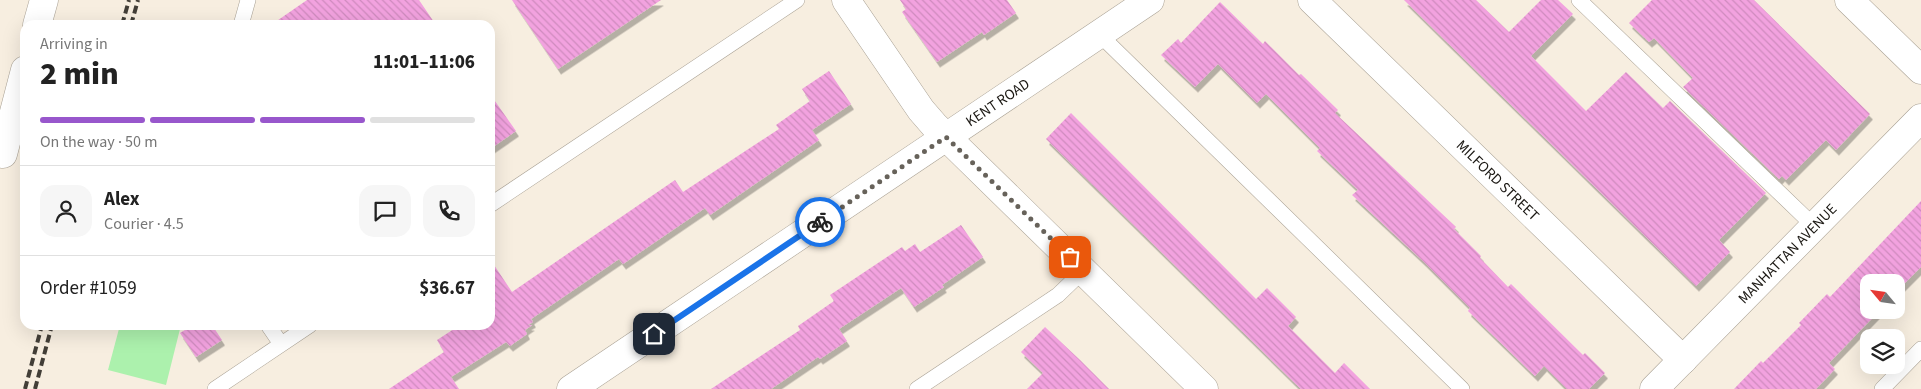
<!DOCTYPE html>
<html lang="en">
<head>
<meta charset="utf-8">
<style>
	:root { --surface:#fff; --page:#f6f6f6; --text:#222; --muted:#767676; --line:#e0e0e0; --accent:#9857cc }
	body { margin:0; font-family:"Source Sans 3",sans-serif; background:var(--page); color:var(--text); height:100vh; display:flex; flex-direction:column; font-size:19px; white-space:nowrap }
	* { box-sizing:border-box; margin:0 }
	p { font-size:16px; color:var(--muted) }
	.icon { flex:none; width:28px; height:28px; fill:none; stroke:currentColor; stroke-width:2; stroke-linecap:round; stroke-linejoin:round }
	.map { position:relative; flex:1; overflow:hidden }
	.details { position:absolute; left:20px; top:20px; width:475px; height:310px; display:flex; flex-direction:column; background:var(--surface); border-radius:15px; box-shadow:0 5px 20px #0002 }
	.details>* { flex:none }
	.needle { width:32px; rotate:299deg }
	.fabs { position:absolute; left:1860px; top:274px; display:grid; gap:10px }
	.fabs a { display:grid; place-items:center; width:45px; height:45px; border-radius:10px; background:var(--surface); box-shadow:0 5px 20px #0002; font-size:25px }
	.pin { position:absolute; display:grid; place-items:center; width:42px; height:42px; color:#fff; margin:-21px; border-radius:10px; box-shadow:0 2px 8px #0006 }
	.courier { position:absolute; display:grid; place-items:center; width:50px; height:50px; margin:-25px; border:4px solid #1a73e8; border-radius:50%; background:#fff; color:#222; box-shadow:0 1px 6px #0007 }
	.overview em { font-style:normal; font-weight:800 }
	.overview div { display:flex; flex-direction:column-reverse }
	.overview { display:flex; align-items:center; justify-content:space-between; height:85px; padding:0 20px }
	h1 { font-size:32px; font-weight:800; line-height:38px }
	.bar { display:grid; grid-template-columns:repeat(4,1fr); gap:8px 5px; align-content:center; height:60px; padding:0 20px }
	.bar i { height:6px; border-radius:4px; background:var(--line) }
	.bar .current { background:var(--accent) }
	.bar p { grid-column:span 4 }
	.line { display:flex; align-items:center; gap:12px; padding:0 20px; border-top:1px solid var(--line) }
	.line div { flex:1 }
	.round { display:grid; place-items:center; flex:none; width:52px; height:52px; border-radius:15px; background:var(--page) }
	.map>svg:first-child { display:block }
	.pitch { fill:#acf1ad }
	.building { fill:url(#building-back-hatch); filter:url(#shadow) }
	.lines { fill:none; stroke-linecap:round; stroke-linejoin:round }
	.service-casing { stroke:#a9a194; stroke-width:16 }
	.minor-casing { stroke:#a9a194; stroke-width:29 }
	.service { stroke:#fff; stroke-width:15 }
	.minor { stroke:#fff; stroke-width:28 }
	.rail { stroke:#423e37; stroke-width:4; stroke-dasharray:8 4; stroke-linecap:butt }
	.done { stroke:#67625a; stroke-width:5; stroke-dasharray:0 9 }
	.route { stroke:#1a73e8; stroke-width:6 }
	.labels { text-anchor:middle; stroke-width:4; stroke-linejoin:round; paint-order:stroke }
	.street-label { font-size:15px; fill:#1a1712; stroke:#fefcf9 }
</style>
</head>
<body>
<div class="map">
<svg width="1921" height="389" viewBox="0 0 1921 389">
	<defs>
		<pattern id="building-back-hatch" width="6" height="6" patternUnits="userSpaceOnUse" patternTransform="scale(1.25)"><rect width="6" height="6" fill="#f2a2df"/><path d="M-1 5l2 2M0 0l6 6M5-1l2 2" fill="none" stroke="#cf8bbe"/></pattern>
		<filter id="shadow"><feDropShadow dx="3" dy="5.5" stdDeviation="0" flood-color="#0004"/></filter>
	</defs>
	<rect width="100%" height="100%" fill="#f7eee0"/>
	<!-- pitch -->
	<path class="pitch" d="M 120,325 L 181,325 L 166,385 L 108,370 Z"/>
	<!-- building -->
	<path class="building" d="M 307,0 L 419,0 L 436,25 L 271,25 Z
		M 512,0 L 661,0 L 558,69 Z
		M 900,0 L 1007,0 L 1016,13 L 984,35 L 982,32 L 937,62 L 902,12 L 906,9 Z
		M 1404,0 L 1476,0 L 1509,32 L 1541,0 L 1558,0 L 1573,14 L 1531,56 L 1586,111 L 1626,72 L 1663,108 L 1670,101 L 1766,193 L 1719,240 L 1730,252 L 1696,286 Z
		M 1652,0 L 1754,0 L 1870,114 L 1836,150 L 1826,140 L 1786,180 L 1782,176 L 1779,179 L 1683,87 L 1693,78 L 1654,38 L 1649,42 L 1629,23 Z
		M 1220,2 L 1263,44 L 1265,41 L 1299,75 L 1301,74 L 1338,110 L 1335,113 L 1456,227 L 1454,229 L 1481,256 L 1480,258 L 1508,287 L 1511,284 L 1583,355 L 1585,353 L 1605,373 L 1589,389 L 1567,389 L 1544,366 L 1535,376 L 1468,311 L 1470,308 L 1423,261 L 1352,195 L 1358,190 L 1317,151 L 1320,148 L 1266,94 L 1257,103 L 1218,64 L 1195,87 L 1161,55 L 1178,39 L 1181,43 Z
		M 829,71 L 851,104 L 812,130 L 819,140 L 710,215 L 705,208 L 623,264 L 619,259 L 531,319 L 533,322 L 528,325 L 532,325 L 525,330 L 527,334 L 510,346 L 506,342 L 451,377 L 459,389 L 389,389 L 444,352 L 437,340 L 460,325 L 490,325 L 490,259 L 512,292 L 675,180 L 683,192 L 779,129 L 776,125 L 810,101 L 802,89 Z
		M 490,94 L 516,131 L 490,149 Z
		M 1071,113 L 1256,299 L 1267,288 L 1296,317 L 1288,326 L 1335,373 L 1344,363 L 1370,389 L 1301,389 L 1046,139 Z
		M 1921,201 L 1921,267 L 1896,292 L 1896,282 L 1869,282 L 1869,310 L 1880,310 L 1829,363 L 1835,369 L 1816,389 L 1734,389 L 1761,361 L 1763,363 L 1801,325 L 1799,323 L 1827,294 L 1830,297 Z
		M 961,225 L 983,257 L 942,285 L 944,287 L 914,307 L 901,288 L 839,329 L 847,341 L 820,359 L 818,357 L 771,389 L 711,389 L 800,330 L 798,326 L 834,301 L 830,295 L 902,247 L 905,251 L 915,244 L 920,252 Z
		M 193,325 L 212,325 L 222,340 L 196,357 L 180,333 Z
		M 1045,327 L 1080,360 L 1109,389 L 1027,389 L 1043,373 L 1021,352 Z"/>
	<g class="lines">
		<!-- service casing -->
		<g class="service-casing">
			<path id="service" d="M 1579,0 L 1814,226
				M 241,25 L 248,0
				M 1099,34 L 1462,389
				M 490,205 L 797,0
				M 268,325 L 281,344
				M 215,389 L 310,325
				M 917,389 L 1058,295 L 1084,270
				M 1882,389 L 1921,349"/>
		</g>
		<!-- minor casing -->
		<g class="minor-casing">
			<g id="minor">
				<path d="M 846,0 L 921,110 L 934,125 L 1204,389"/>
				<path id="s1" d="M 1312,0 L 1683,360"/>
				<path d="M 1849,0 L 1921,70"/>
				<path d="M 37,25 L 44,0"/>
				<path d="M 3,154 L 25,70"/>
				<path id="s2" d="M 571,389 L 1150,0"/>
				<path id="s3" d="M 1654,389 L 1921,118"/>
			</g>
		</g>
		<!-- service -->
		<use href="#service" class="service"/>
		<!-- minor -->
		<use href="#minor" class="minor"/>
		<!-- rail -->
		<path class="rail" d="M 122,25 L 129,0
			M 131,25 L 138,0
			M 25,389 L 42,325
			M 35,389 L 52,325"/>
	</g>
	<g class="lines">
		<!-- done -->
		<path class="done" d="M 820,222 L 946,137 L 1070,257"/>
		<!-- route -->
		<path class="route" d="M 654,334 L 820,222"/>
	</g>
	<g class="labels">
		<!-- street labels -->
		<g class="street-label">
			<text dy="5" stroke="none"><textPath href="#s2" startOffset="514">KENT ROAD</textPath></text>
			<text dy="5" stroke="none"><textPath href="#s1" startOffset="259">MILFORD STREET</textPath></text>
			<text dy="5" stroke="none"><textPath href="#s3" startOffset="190">MANHATTAN AVENUE</textPath></text>
		</g>
	</g>
</svg>
<div class="fabs">
<a><svg class="needle" viewBox="-14 -14 28 28"><path d="M0-13l5 13h-10z" fill="#e53935"/><path d="M0 13l5-13h-10z" fill="#767676"/></svg></a>
<a><svg class="icon" aria-label="layers" viewBox="0 0 24 24"><path d="M12 4l9 5-9 5-9-5zM3 14l9 5 9-5"/></svg></a>
</div>
<div class="pin" style="left:1070px;top:257px;background:#ea580c"><svg class="icon" aria-label="bag" viewBox="0 0 24 24"><path d="M5 8h14l-1 12H6zM9 8a3 3 0 0 1 6 0"/></svg></div>
<div class="pin" style="left:654px;top:334px;background:#1f2937"><svg class="icon" aria-label="home" viewBox="0 0 24 24"><path d="M3 11l9-7 9 7M6 9v11h12V9"/></svg></div>
<div class="courier" style="left:820px;top:222px"><svg class="icon" aria-label="bike" viewBox="0 0 24 24"><circle cx="6" cy="16" r="4"/><circle cx="18" cy="16" r="4"/><path d="M6 16l4-8h5l3 8M10 8l3 8H6M13 5h3"/></svg></div>
<section class="details">
<div class="overview"><div><h1>2 min</h1><p>Arriving in</p></div><em>11:01–11:06</em></div>
<div class="bar"><i class="current"></i><i class="current"></i><i class="current"></i><i></i><p>On the way · 50 m</p></div>
<div class="line" style="height:90px"><a class="round"><svg class="icon" aria-label="person" viewBox="0 0 24 24"><circle cx="12" cy="8" r="4"/><path d="M4 21q1-7 8-7t8 7"/></svg></a><div><b>Alex</b><p>Courier · 4.5</p></div><a class="round"><svg class="icon" aria-label="chat" viewBox="0 0 24 24"><path d="M4 5h16v11H9l-5 4z"/></svg></a><a class="round"><svg class="icon" aria-label="phone" viewBox="0 0 24 24"><path d="M5 4h4l2 5-3 2q2 4 5 5l2-3 5 2v4C11 20 4 13 5 4z"/></svg></a></div>
<div class="line" style="height:65px"><div>Order #1059</div><b>$36.67</b></div>
</section>
</div>
</body>
</html>
